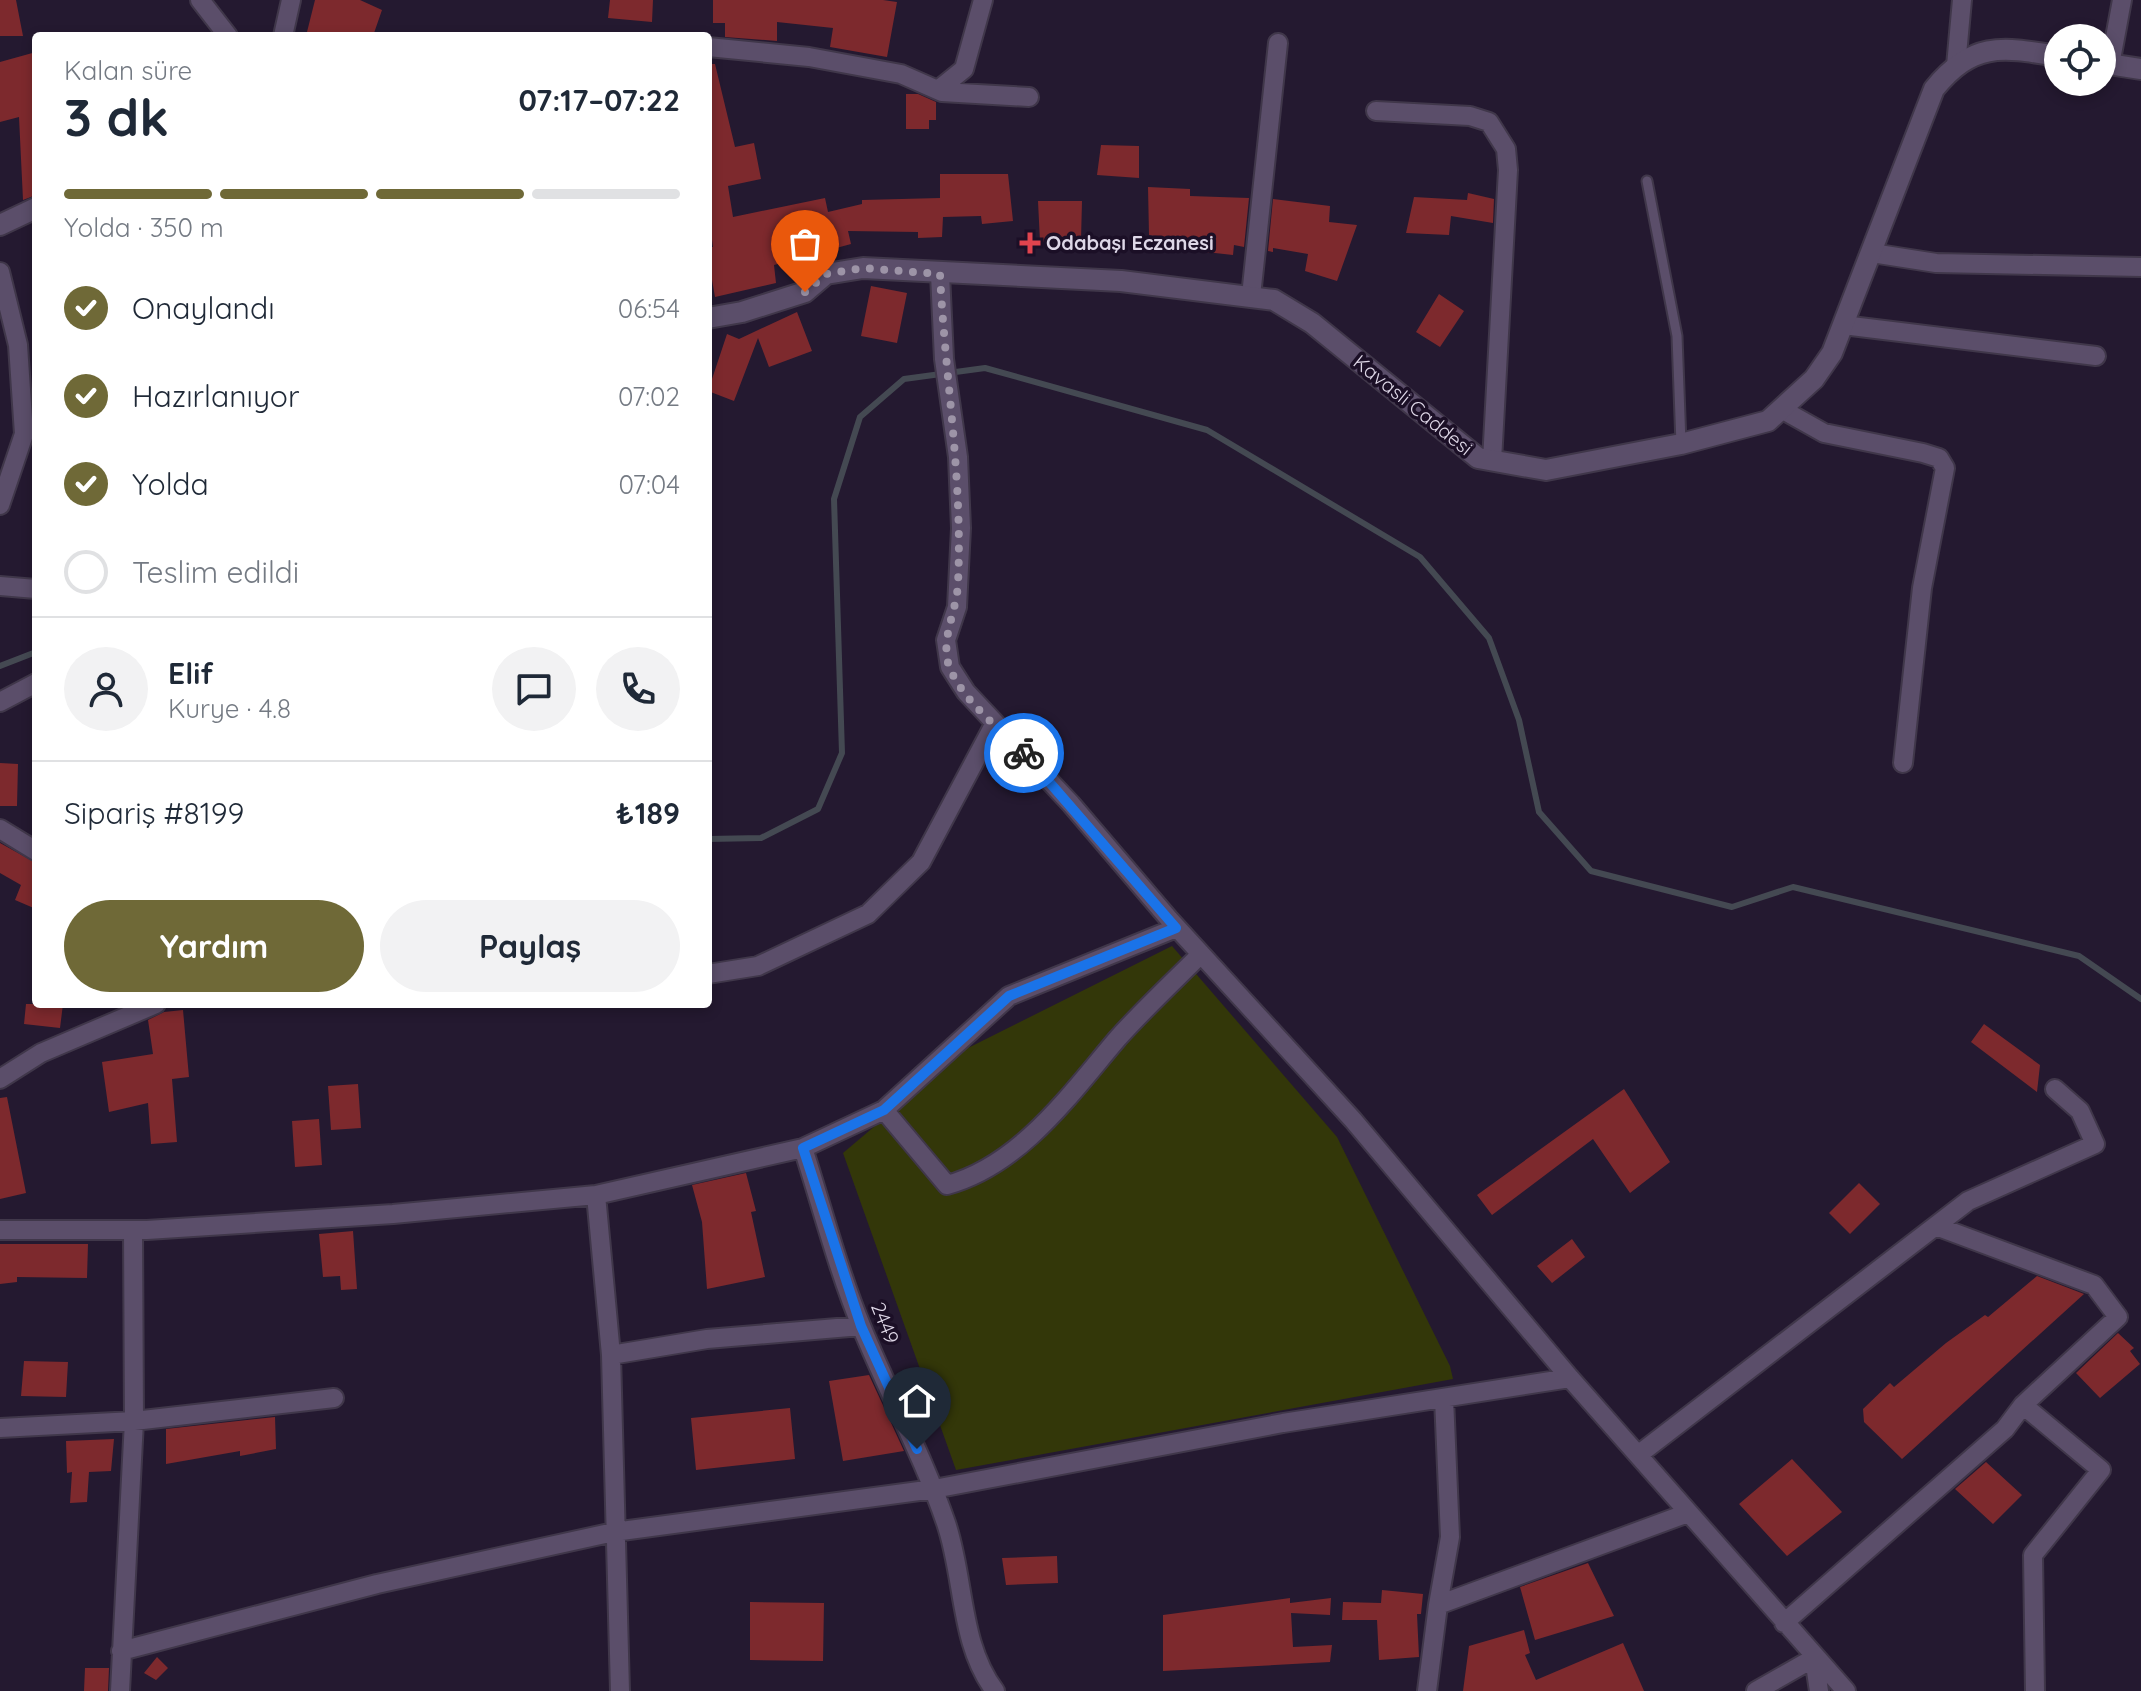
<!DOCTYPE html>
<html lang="tr">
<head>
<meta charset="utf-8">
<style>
	:root { --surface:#fff; --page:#f2f2f3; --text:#1f2937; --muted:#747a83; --line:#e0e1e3; --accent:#6f6937 }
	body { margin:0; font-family:Quicksand,sans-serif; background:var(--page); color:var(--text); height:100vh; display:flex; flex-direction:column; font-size:30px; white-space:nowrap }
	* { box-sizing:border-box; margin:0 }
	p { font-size:26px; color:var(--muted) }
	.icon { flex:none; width:44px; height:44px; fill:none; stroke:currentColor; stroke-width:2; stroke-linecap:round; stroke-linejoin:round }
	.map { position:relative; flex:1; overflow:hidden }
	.panel { position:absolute; left:32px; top:32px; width:680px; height:976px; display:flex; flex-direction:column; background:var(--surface); border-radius:8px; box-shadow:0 4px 12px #0003 }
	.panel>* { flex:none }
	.tools { position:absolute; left:2044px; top:24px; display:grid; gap:16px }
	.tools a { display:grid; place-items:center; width:72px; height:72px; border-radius:50%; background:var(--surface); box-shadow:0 4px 12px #0003; font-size:40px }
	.pin { position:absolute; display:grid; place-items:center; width:68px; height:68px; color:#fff; margin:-82px -34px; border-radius:50% 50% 50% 0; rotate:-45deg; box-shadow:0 0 8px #0007 }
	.pin .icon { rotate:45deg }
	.courier { position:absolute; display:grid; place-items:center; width:80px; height:80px; margin:-40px; border:6px solid #1a73e8; border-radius:50%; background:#fff; color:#222; box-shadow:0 2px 10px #0007 }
	.head em { font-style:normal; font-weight:700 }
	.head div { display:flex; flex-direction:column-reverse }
	.head { display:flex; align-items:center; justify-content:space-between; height:136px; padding:0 32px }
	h1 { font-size:52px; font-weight:700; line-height:60px }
	.bar { display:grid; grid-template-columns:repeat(4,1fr); gap:12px 8px; align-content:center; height:96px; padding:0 32px }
	.bar i { height:10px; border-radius:6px; background:var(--line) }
	.bar .active { background:var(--accent) }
	.bar p { grid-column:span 4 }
	.line { display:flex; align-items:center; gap:20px; padding:0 32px; border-top:2px solid var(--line) }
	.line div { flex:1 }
	.round { display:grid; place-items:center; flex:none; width:84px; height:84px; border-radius:42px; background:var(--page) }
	ol { padding:0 32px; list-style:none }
	li { display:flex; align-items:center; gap:24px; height:88px }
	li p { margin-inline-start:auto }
	li .icon { padding:8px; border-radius:50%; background:var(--accent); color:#fff; stroke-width:4 }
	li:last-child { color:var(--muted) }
	li i { width:44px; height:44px; border:4px solid var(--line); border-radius:50% }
	.primary-button { display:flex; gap:16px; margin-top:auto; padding:16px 32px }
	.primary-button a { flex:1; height:92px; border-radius:48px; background:var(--accent); color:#fff; font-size:32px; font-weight:700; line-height:92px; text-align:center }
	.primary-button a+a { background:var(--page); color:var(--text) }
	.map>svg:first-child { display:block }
	.green { fill:#333709 }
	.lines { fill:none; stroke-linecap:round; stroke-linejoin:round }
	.stream { stroke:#444952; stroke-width:6 }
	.building { fill:#7d292d }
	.service-casing { stroke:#40374a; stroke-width:13 }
	.minor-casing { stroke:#40374a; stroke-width:22 }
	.tertiary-casing { stroke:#40374a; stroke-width:24 }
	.service { stroke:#5b4e6a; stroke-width:9 }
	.minor { stroke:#5b4e6a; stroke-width:18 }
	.tertiary { stroke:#5b4e6a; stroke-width:20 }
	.done { stroke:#9d94a7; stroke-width:8; stroke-dasharray:0 14.4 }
	.route { stroke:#1a73e8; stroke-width:10 }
	.health-dot { fill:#e0444e; stroke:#1b0f26; stroke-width:3 }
	.labels { text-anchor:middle; stroke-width:7; stroke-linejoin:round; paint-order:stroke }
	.poi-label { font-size:20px; font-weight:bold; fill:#ded7e7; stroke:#1b0f26; text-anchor:start }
	.street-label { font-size:20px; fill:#ded7e7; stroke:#1b0f26 }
</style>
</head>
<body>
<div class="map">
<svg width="2141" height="1691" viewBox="0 0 2141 1691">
	<rect width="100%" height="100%" fill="#241930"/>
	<!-- green -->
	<path class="green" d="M 1172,946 L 1337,1137 L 1450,1366 L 1453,1379 L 956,1470 L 843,1153 L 966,1049 Z"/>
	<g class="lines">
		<!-- stream -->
		<path class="stream" d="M 0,666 L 36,652
			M 708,839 L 761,838 L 818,809 L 842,753 L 834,499 L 860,417 L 904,379 L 985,368 L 1207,430 L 1420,557 L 1489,638 L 1519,720 L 1539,812 L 1591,871 L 1732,907 L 1793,887 L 2079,956 L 2141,999"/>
	</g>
	<!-- building -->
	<path class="building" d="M 0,0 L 16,0 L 23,36 L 0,36 Z
		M 315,0 L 360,0 L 382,10 L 373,36 L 306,36 Z
		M 610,0 L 653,0 L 652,22 L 608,18 Z
		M 713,0 L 883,0 L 897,2 L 887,57 L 830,47 L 833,28 L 777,22 L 777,41 L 725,37 L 725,23 L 713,23 Z
		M 36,52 L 36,195 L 23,200 L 19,117 L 0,122 L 0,62 Z
		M 708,64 L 715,64 L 735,147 L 754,143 L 761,179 L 728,186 L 733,217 L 825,198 L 828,212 L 862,204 L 862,200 L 940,198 L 940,174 L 1008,174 L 1013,221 L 982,224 L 981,216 L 943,217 L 942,237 L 918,238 L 918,232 L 848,231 L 851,244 L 774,265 L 776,283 L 715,297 L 708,257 L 708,247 L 713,247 L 708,211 Z
		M 906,94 L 918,94 L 936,102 L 936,120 L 929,120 L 929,129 L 906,129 Z
		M 1101,145 L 1139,146 L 1139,178 L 1097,175 Z
		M 1148,187 L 1190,189 L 1190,196 L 1249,198 L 1244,247 L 1234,245 L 1233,255 L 1188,250 L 1189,240 L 1149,235 Z
		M 1468,193 L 1494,199 L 1493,223 L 1451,216 L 1449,235 L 1406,233 L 1414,197 L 1467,200 Z
		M 1273,199 L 1330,206 L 1329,222 L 1357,225 L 1337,281 L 1305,271 L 1308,254 L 1273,248 L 1273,252 L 1268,251 Z
		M 1038,201 L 1082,201 L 1081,240 L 1040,242 Z
		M 871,286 L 907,293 L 897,343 L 861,336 Z
		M 1439,294 L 1464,311 L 1440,347 L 1416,332 Z
		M 797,312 L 812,351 L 769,367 L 758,338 L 734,401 L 708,391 L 727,334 L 739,339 Z
		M 0,763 L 18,764 L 17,806 L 0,806 Z
		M 0,843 L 36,863 L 36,909 L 15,900 L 21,885 L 0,873 Z
		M 26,1004 L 63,1004 L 60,1028 L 24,1024 Z
		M 183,1010 L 189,1077 L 172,1079 L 177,1142 L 151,1144 L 148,1103 L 109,1112 L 102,1062 L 153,1054 L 148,1020 L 164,1012 Z
		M 1984,1024 L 2040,1065 L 2037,1092 L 1971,1042 Z
		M 358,1084 L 361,1128 L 331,1130 L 328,1086 Z
		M 1624,1089 L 1670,1162 L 1630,1193 L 1593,1139 L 1492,1215 L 1477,1195 Z
		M 7,1097 L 26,1193 L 0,1199 L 0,1098 Z
		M 319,1119 L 322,1165 L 295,1167 L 292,1121 Z
		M 746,1173 L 756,1211 L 751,1212 L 765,1277 L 707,1289 L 702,1222 L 692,1185 Z
		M 1859,1183 L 1880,1204 L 1850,1234 L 1829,1213 Z
		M 353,1231 L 357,1289 L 341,1290 L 340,1276 L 323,1277 L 319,1234 Z
		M 1572,1239 L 1585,1257 L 1552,1283 L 1537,1266 Z
		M 0,1244 L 88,1244 L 87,1278 L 17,1277 L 17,1282 L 0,1284 Z
		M 2037,1276 L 2084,1294 L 1902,1459 L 1864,1422 L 1863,1409 L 1890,1383 L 1894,1387 L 1946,1343 L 1985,1315 L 1988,1317 Z
		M 2118,1333 L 2134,1348 L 2130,1351 L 2140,1364 L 2100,1398 L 2076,1373 Z
		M 24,1361 L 68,1362 L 66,1397 L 21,1396 Z
		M 869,1375 L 904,1451 L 843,1461 L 829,1381 Z
		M 790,1408 L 795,1459 L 696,1470 L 691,1418 Z
		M 275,1417 L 276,1449 L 240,1456 L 240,1451 L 166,1464 L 166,1429 Z
		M 114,1439 L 111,1471 L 89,1472 L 87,1502 L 70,1503 L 72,1472 L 67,1473 L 66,1441 Z
		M 1792,1459 L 1842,1512 L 1787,1556 L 1739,1504 Z
		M 1986,1462 L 2022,1495 L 1993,1524 L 1955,1489 Z
		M 1057,1556 L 1058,1583 L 1006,1585 L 1002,1558 Z
		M 1588,1563 L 1614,1616 L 1535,1640 L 1520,1587 Z
		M 1382,1590 L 1423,1594 L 1421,1614 L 1417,1614 L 1419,1657 L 1379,1660 L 1377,1620 L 1342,1620 L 1343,1602 L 1381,1603 Z
		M 1290,1598 L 1290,1603 L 1331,1598 L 1330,1615 L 1291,1613 L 1293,1647 L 1332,1645 L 1330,1662 L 1163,1671 L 1163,1615 Z
		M 750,1602 L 824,1603 L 823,1661 L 750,1660 Z
		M 1524,1630 L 1530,1653 L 1525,1655 L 1536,1680 L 1623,1643 L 1644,1691 L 1463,1691 L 1469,1646 Z
		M 157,1657 L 168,1668 L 156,1680 L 144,1673 Z
		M 85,1668 L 109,1668 L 108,1691 L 84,1691 Z"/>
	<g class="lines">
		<!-- service casing -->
		<g class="service-casing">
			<path id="service" d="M 1647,181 L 1677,336 L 1681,444"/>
		</g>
		<!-- minor casing -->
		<g class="minor-casing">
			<path id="minor" d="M 200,0 L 228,36
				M 283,36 L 291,0
				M 708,47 L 809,57 L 901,74 L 942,92 L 1029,97
				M 2110,65 L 2122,0
				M 1956,66 L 1962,0
				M 938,90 L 964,69 L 983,0
				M 1376,111 L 1470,116 L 1489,122 L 1506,149 L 1508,170 L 1492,461
				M 1872,253 L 1936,263 L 2141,267
				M 0,272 L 18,345 L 24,434 L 0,505
				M 940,274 L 944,359 L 958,457 L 961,528 L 957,607 L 946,640 L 950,667 L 966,692 L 1071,804 L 1169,919 L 1353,1120 L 1570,1378 L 1846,1691
				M 1251,296 L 1278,43
				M 1843,325 L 2096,356
				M 1783,410 L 1824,433 L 1923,453 L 1939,458 L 1945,468 L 1922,588 L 1903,763
				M 0,586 L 36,589
				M 0,702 L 36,683
				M 0,829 L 36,851
				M 708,974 L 758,966 L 868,914 L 921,862 L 995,723
				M 0,1079 L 41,1053 L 156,1004
				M 884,1110 L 947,1185 C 1021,1165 1071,1093 1118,1038 C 1144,1009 1173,982 1201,954
				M 803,1148 C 822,1207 838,1270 862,1328 C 889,1394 923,1456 946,1523 C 965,1579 959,1643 995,1691
				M 596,1195 L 611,1355 L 620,1691
				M 0,1230 L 147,1230 L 393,1214 L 596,1195 L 803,1148 L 884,1110 L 1009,996 L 1176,928
				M 611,1355 L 707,1339 L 861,1326
				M 2023,1405 L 2101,1470 L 2033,1555 L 2035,1691
				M 0,1428 L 134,1421 L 334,1398
				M 1638,1455 L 1968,1201 L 2095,1144 L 2080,1111 L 2055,1089
				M 1438,1605 L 1450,1537 L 1444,1398
				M 1784,1623 L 2005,1429 L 2023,1405 L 2118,1317 L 2094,1285 L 1936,1226
				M 121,1651 L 377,1584 L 614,1532 L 934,1489 L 1283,1423 L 1570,1378
				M 120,1691 L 134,1421 L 133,1230
				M 1427,1691 L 1438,1605 L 1688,1513
				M 1756,1691 L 1814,1658 L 1819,1691"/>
		</g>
		<!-- tertiary casing -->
		<g class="tertiary-casing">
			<path id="tertiary" d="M 2102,63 L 2141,69
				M 0,225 L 36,208
				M 708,318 L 742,312 L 805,292 L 826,274 L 863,268 L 1121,281 L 1274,300 L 1312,323 L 1478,458 L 1546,470 L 1681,444 L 1768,421 L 1814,379 L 1832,353 L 1934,89 C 1973,41 2002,47 2058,56"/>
		</g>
		<!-- service -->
		<use href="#service" class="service"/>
		<!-- minor -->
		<use href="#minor" class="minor"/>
		<!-- tertiary -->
		<use href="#tertiary" class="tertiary"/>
	</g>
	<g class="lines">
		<!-- done -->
		<path class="done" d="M 805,292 L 826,274 L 863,268 L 940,274 C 945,378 963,479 958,583 C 957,611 940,639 949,666 C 961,699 1000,729 1024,753"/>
		<!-- route -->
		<path class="route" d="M 917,1449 L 861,1326 L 803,1148 L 884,1110 L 1009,996 L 1176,928 L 1024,753"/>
	</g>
	<!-- markers -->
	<path class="health-dot" d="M1026 231h8v8h8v8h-8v8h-8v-8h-8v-8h8z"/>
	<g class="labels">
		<!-- poi labels -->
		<g class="poi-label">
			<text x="1046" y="250">Odabaşı Eczanesi</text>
		</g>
		<!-- street labels -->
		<g class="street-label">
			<text transform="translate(1413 405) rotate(39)" y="7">Kavasli Caddesi</text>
			<text transform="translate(885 1323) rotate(68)" y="7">2449</text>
		</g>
	</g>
</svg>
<div class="tools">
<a><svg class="icon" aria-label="locate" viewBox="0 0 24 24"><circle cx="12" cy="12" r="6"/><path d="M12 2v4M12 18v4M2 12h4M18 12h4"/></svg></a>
</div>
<div class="pin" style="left:805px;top:292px;background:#ea580c"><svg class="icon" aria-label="bag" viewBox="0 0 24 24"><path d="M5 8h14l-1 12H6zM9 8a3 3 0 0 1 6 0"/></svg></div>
<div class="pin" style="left:917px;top:1449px;background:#1f2937"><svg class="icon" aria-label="home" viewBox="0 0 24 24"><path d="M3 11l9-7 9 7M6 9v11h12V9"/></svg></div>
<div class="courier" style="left:1024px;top:753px"><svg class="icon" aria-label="bike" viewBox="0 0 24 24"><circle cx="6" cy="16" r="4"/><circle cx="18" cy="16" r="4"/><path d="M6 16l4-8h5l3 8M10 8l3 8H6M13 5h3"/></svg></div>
<section class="panel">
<div class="head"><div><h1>3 dk</h1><p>Kalan süre</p></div><em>07:17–07:22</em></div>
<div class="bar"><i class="active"></i><i class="active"></i><i class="active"></i><i></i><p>Yolda · 350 m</p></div>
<ol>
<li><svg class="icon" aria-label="check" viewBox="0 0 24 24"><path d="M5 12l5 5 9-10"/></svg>Onaylandı<p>06:54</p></li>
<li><svg class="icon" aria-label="check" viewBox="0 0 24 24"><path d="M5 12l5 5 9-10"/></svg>Hazırlanıyor<p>07:02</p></li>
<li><svg class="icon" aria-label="check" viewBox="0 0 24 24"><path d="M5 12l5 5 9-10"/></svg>Yolda<p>07:04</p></li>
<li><i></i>Teslim edildi</li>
</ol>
<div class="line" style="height:144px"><a class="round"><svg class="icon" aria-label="person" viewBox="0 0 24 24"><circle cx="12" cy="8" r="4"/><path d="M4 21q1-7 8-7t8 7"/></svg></a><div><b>Elif</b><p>Kurye · 4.8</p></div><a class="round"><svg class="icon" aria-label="chat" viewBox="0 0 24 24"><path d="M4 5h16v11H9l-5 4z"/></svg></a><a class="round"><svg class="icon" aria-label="phone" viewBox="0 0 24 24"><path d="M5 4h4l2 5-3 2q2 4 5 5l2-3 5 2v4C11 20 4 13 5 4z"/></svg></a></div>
<div class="line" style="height:104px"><div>Sipariş #8199</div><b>₺189</b></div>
<div class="primary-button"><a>Yardım</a><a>Paylaş</a></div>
</section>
</div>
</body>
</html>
